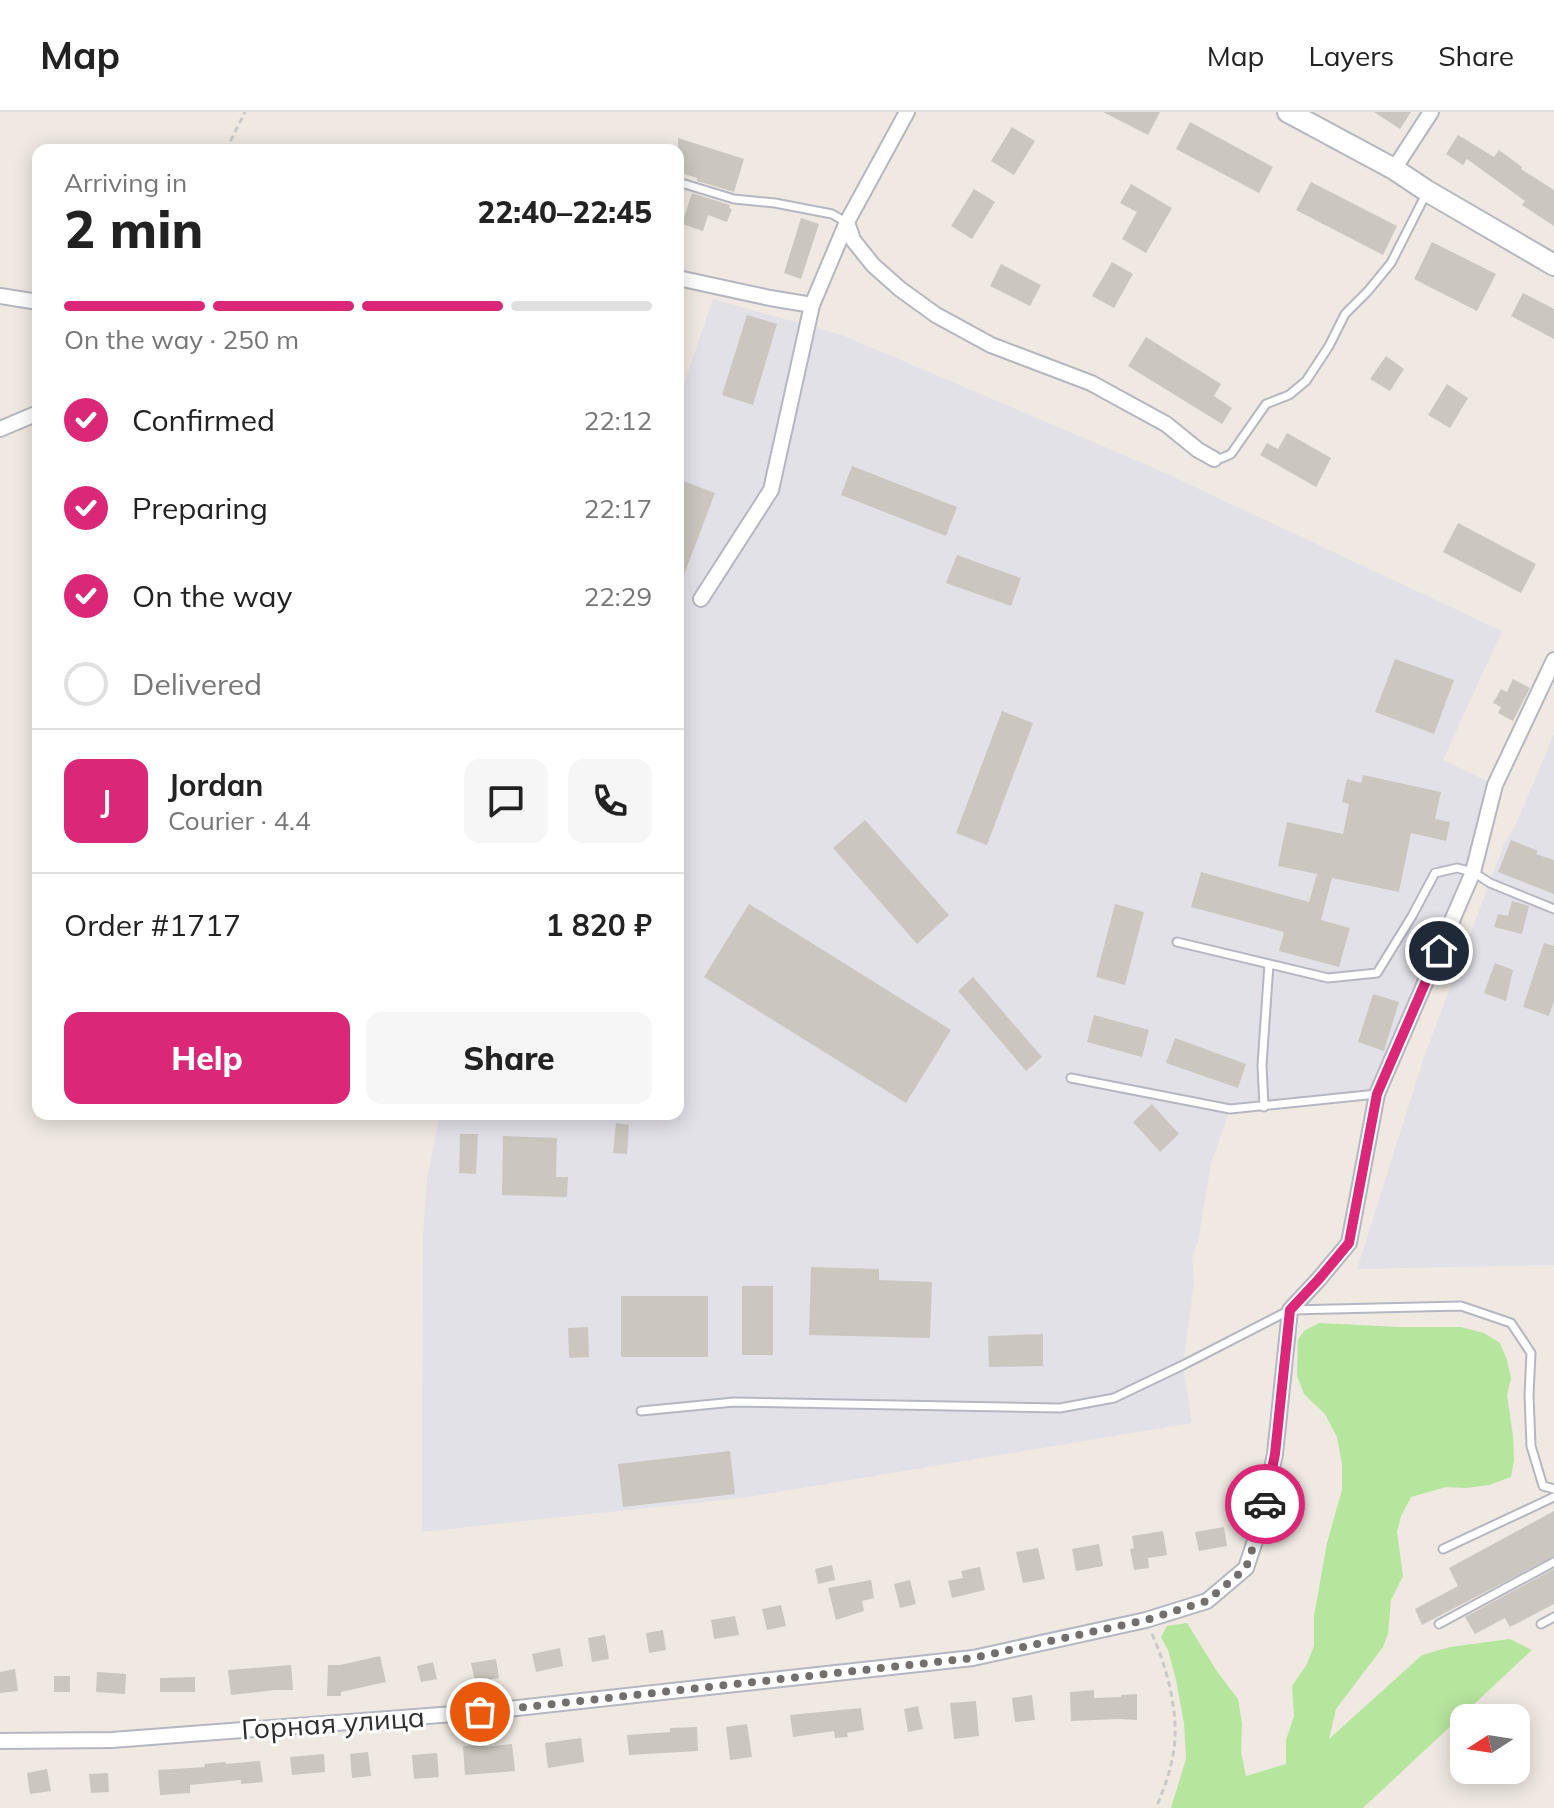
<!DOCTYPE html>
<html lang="en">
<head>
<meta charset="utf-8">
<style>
	:root { --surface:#fff; --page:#f6f6f6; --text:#222; --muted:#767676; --line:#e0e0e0; --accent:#db2777 }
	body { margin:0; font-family:Mulish,sans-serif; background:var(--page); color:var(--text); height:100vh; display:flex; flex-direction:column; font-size:30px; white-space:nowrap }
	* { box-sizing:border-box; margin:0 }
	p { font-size:26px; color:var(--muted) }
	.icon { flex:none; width:44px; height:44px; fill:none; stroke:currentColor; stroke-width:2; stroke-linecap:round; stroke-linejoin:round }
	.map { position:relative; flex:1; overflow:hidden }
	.panel { position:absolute; left:32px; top:32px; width:652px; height:976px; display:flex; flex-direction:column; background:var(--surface); border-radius:16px; box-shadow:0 4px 20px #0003 }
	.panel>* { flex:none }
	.needle { width:52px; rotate:258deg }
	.buttons { position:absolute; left:1450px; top:1592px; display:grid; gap:16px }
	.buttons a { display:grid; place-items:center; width:80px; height:80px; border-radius:16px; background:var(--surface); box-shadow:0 4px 20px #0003; font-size:40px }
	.pin { position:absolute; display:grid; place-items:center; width:68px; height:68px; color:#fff; margin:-34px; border:4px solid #fff; border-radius:50%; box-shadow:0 2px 8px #0007 }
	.courier { position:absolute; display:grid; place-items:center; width:80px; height:80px; margin:-40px; border:6px solid #db2777; border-radius:50%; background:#fff; color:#222; box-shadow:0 2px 10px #0007 }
	.overview em { font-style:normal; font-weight:800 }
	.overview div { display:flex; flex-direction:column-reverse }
	.overview { display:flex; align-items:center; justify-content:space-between; height:136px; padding:0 32px }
	h1 { font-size:52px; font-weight:800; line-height:60px }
	.bar { display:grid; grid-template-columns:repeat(4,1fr); gap:12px 8px; align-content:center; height:96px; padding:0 32px }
	.bar i { height:10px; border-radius:6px; background:var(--line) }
	.bar .active { background:var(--accent) }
	.bar p { grid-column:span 4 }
	.line { display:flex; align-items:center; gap:20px; padding:0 32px; border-top:2px solid var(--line) }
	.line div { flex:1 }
	.round { display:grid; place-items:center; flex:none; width:84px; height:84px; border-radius:16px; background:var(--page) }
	ol { padding:0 32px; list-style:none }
	li { display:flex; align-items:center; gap:24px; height:88px }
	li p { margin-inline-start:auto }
	li .icon { padding:8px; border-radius:50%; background:var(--accent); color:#fff; stroke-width:4 }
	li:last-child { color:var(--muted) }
	li i { width:44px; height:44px; border:4px solid var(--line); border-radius:50% }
	.button { display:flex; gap:16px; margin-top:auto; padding:16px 32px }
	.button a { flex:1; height:92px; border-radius:16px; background:var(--accent); color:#fff; font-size:32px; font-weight:800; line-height:92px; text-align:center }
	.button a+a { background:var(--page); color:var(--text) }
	header { display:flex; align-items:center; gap:48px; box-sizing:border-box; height:112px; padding:0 40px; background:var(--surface); border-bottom:2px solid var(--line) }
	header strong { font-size:38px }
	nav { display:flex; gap:44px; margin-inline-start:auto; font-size:28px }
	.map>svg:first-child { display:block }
	.industrial { fill:#e3e1e8 }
	.green { fill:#b6e59e }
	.building { fill:#cbc7bf }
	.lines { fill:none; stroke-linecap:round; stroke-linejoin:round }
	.lane-casing { stroke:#b4b7c1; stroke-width:11 }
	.street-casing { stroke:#b4b7c1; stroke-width:18 }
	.secondary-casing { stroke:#b4b7c1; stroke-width:24 }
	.path { stroke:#c9c9c9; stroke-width:3; stroke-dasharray:6 4; stroke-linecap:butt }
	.lane { stroke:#fff; stroke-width:7 }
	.street { stroke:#fff; stroke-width:14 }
	.secondary { stroke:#fff; stroke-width:20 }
	.done { stroke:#726f6d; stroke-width:8; stroke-dasharray:0 14.4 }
	.route { stroke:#db2777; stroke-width:10 }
	.labels { text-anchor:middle; stroke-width:6; stroke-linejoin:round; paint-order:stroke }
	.street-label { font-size:28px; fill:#2e2e2e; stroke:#fff }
</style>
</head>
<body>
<header>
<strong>Map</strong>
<nav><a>Map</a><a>Layers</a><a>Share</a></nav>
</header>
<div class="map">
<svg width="1554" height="1696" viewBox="0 0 1554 1696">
	<rect width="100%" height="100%" fill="#efe9e1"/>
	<!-- industrial -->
	<path class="industrial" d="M 713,187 L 842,223 L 1152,355 L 1502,519 L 1443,648 L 1495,673 L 1477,763 L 1377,982 L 1230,998 L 1211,1052 L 1198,1130 L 1192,1144 L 1194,1171 L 1183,1253 L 1192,1311 L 741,1386 L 422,1420 L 423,1125 L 427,1067 L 440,1002 L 678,1002 L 678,290 Z
		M 1554,622 L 1554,1153 L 1357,1157 L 1424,945 L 1504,732 L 1517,710 Z"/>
	<!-- green -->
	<path class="green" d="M 1319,1211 L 1399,1215 L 1461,1215 L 1484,1221 L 1500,1231 L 1507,1248 L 1511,1266 L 1507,1283 L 1513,1324 L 1514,1348 L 1511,1365 L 1489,1373 L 1466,1376 L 1446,1375 L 1411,1385 L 1401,1404 L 1397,1420 L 1403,1464 L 1391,1488 L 1388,1522 L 1383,1535 L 1336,1597 L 1329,1627 L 1422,1543 L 1450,1535 L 1510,1527 L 1532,1538 L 1363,1696 L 1171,1696 L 1186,1647 L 1184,1611 L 1176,1568 L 1168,1538 L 1161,1525 L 1167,1514 L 1187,1511 L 1218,1561 L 1238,1587 L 1242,1612 L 1241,1640 L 1246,1664 L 1286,1652 L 1286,1628 L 1294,1604 L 1292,1574 L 1307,1552 L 1314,1534 L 1314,1504 L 1327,1431 L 1342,1378 L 1342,1352 L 1337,1325 L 1325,1302 L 1304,1282 L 1297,1264 L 1298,1228 L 1304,1219 Z"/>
	<!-- building -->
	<path class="building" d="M 1103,0 L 1160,0 L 1148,23 Z
		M 1374,0 L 1411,0 L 1400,17 Z
		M 1190,10 L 1273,55 L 1259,81 L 1176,37 Z
		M 1012,15 L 1035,29 L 1014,63 L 991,49 Z
		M 1458,23 L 1494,45 L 1499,38 L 1522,55 L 1521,57 L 1554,78 L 1554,114 L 1522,93 L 1525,89 L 1467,47 L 1463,53 L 1446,42 Z
		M 678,26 L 744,47 L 734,80 L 697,69 L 697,66 L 678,60 Z
		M 1311,70 L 1397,114 L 1383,143 L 1296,98 Z
		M 1131,72 L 1172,96 L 1146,141 L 1122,127 L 1137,100 L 1120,91 Z
		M 974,77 L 995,90 L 972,127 L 951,114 Z
		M 692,81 L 730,93 L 729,96 L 732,97 L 727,110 L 708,103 L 703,119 L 682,112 Z
		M 801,106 L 819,112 L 801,167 L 784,161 Z
		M 1432,130 L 1496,162 L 1477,199 L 1414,167 Z
		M 1112,150 L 1133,162 L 1114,196 L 1092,184 Z
		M 1001,152 L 1041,173 L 1030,194 L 990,174 Z
		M 1523,181 L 1554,197 L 1554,227 L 1511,204 Z
		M 747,203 L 777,212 L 753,293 L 722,283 Z
		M 1146,225 L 1221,272 L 1214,284 L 1232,296 L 1222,312 L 1128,254 Z
		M 1386,244 L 1404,257 L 1390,279 L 1370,267 Z
		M 1447,272 L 1468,286 L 1450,316 L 1428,303 Z
		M 1287,321 L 1331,346 L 1316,375 L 1260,343 L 1267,331 L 1278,337 Z
		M 852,354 L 957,395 L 946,424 L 841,383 Z
		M 678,367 L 715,381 L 679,476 L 678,476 Z
		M 1458,411 L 1536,452 L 1521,481 L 1443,440 Z
		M 957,443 L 1021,466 L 1011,494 L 946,471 Z
		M 1395,547 L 1454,568 L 1434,622 L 1375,600 Z
		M 1513,567 L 1530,576 L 1513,609 L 1498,601 L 1501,595 L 1493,591 L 1501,577 L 1507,580 Z
		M 1002,599 L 1033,611 L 987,733 L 956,721 Z
		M 1363,663 L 1441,680 L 1435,707 L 1450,710 L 1446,729 L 1411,721 L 1399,780 L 1332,766 L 1321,808 L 1350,816 L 1339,855 L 1279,839 L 1284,820 L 1191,795 L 1201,760 L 1309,790 L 1317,762 L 1278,754 L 1287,710 L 1343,722 L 1349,692 L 1342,690 L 1347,667 L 1361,671 Z
		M 865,708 L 949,803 L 917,832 L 833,736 Z
		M 1511,728 L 1538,739 L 1536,742 L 1554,748 L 1554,782 L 1498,760 Z
		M 1512,789 L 1529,794 L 1522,822 L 1494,815 L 1498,802 L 1508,804 Z
		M 749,792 L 951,918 L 906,991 L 704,865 Z
		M 1115,792 L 1144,800 L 1125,873 L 1096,865 Z
		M 1544,831 L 1554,834 L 1554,889 L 1549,904 L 1523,895 Z
		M 1495,851 L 1513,858 L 1506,889 L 1484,881 Z
		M 973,865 L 1042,945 L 1026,959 L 958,879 Z
		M 1373,882 L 1399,890 L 1384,939 L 1358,930 Z
		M 1094,903 L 1149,918 L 1142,945 L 1087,930 Z
		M 1175,926 L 1246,952 L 1238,976 L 1166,951 Z
		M 1152,992 L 1179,1022 L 1160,1040 L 1133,1010 Z
		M 616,1011 L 629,1013 L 627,1042 L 613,1041 Z
		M 460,1022 L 478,1022 L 476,1062 L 459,1061 Z
		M 503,1024 L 557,1026 L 556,1065 L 568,1065 L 567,1085 L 502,1083 Z
		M 811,1155 L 879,1157 L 879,1168 L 932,1170 L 930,1226 L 809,1223 Z
		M 742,1174 L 773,1174 L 773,1243 L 742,1243 Z
		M 621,1184 L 708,1184 L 708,1245 L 621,1245 Z
		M 588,1215 L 589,1245 L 569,1246 L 568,1216 Z
		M 1043,1222 L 1043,1254 L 989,1255 L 988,1224 Z
		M 730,1339 L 735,1382 L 623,1395 L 618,1352 Z
		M 1554,1399 L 1554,1444 L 1422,1513 L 1415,1497 L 1458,1474 L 1449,1456 Z
		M 1224,1415 L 1227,1434 L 1199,1439 L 1195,1420 Z
		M 1163,1419 L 1167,1443 L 1148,1446 L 1149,1456 L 1134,1458 L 1130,1437 L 1134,1436 L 1132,1424 Z
		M 1099,1432 L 1103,1454 L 1076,1459 L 1072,1437 Z
		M 1038,1436 L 1045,1467 L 1023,1471 L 1016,1440 Z
		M 832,1453 L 835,1468 L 818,1472 L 815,1457 Z
		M 980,1455 L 985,1478 L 952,1486 L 948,1469 L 963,1466 L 961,1459 Z
		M 1554,1457 L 1554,1492 L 1510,1515 L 1505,1506 L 1475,1522 L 1465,1505 Z
		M 871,1468 L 874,1486 L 862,1489 L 864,1499 L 836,1508 L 828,1476 Z
		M 910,1468 L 916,1492 L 900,1496 L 894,1472 Z
		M 781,1493 L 786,1514 L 767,1518 L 762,1497 Z
		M 735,1504 L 739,1523 L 714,1527 L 711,1508 Z
		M 663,1518 L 666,1538 L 649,1541 L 646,1521 Z
		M 605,1523 L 609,1547 L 592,1550 L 588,1526 Z
		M 560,1536 L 563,1554 L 536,1560 L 532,1542 Z
		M 380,1544 L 386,1570 L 341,1580 L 341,1584 L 327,1584 L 328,1553 L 340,1553 Z
		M 496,1547 L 499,1566 L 475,1570 L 471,1551 Z
		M 433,1550 L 437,1567 L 421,1570 L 417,1554 Z
		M 291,1553 L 293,1578 L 275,1578 L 231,1583 L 228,1558 Z
		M 15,1557 L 18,1579 L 0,1581 L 0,1560 Z
		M 97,1560 L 126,1562 L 125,1582 L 96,1580 Z
		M 54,1564 L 70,1564 L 70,1580 L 54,1580 Z
		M 195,1565 L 195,1580 L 160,1580 L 160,1566 Z
		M 1094,1578 L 1094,1586 L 1121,1585 L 1121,1583 L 1137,1582 L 1137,1608 L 1118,1607 L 1071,1609 L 1070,1580 Z
		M 1032,1583 L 1035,1608 L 1015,1610 L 1012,1586 Z
		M 976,1589 L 979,1624 L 954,1627 L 950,1591 Z
		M 918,1594 L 923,1617 L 908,1620 L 904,1597 Z
		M 861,1596 L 864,1618 L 847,1621 L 848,1625 L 835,1626 L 834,1619 L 793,1625 L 790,1603 Z
		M 747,1612 L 752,1645 L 730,1648 L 726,1615 Z
		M 697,1615 L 698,1639 L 629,1643 L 627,1623 L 670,1620 L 670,1616 Z
		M 581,1626 L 584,1650 L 548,1656 L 545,1631 Z
		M 512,1632 L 515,1659 L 465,1663 L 463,1634 L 484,1633 L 484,1635 Z
		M 368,1640 L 371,1664 L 352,1666 L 350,1642 Z
		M 437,1641 L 439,1665 L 414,1667 L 412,1643 Z
		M 324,1642 L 325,1660 L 292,1663 L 290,1645 Z
		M 260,1649 L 263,1670 L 241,1672 L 241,1668 L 190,1673 L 190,1681 L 160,1683 L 158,1658 L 205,1655 L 204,1652 L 226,1650 L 226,1652 Z
		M 47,1657 L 51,1679 L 30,1682 L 27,1661 Z
		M 108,1661 L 109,1680 L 91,1681 L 89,1662 Z"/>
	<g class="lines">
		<!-- lane casing -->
		<g class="lane-casing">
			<path id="lane" d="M 678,70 L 734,87 L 775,91 L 832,102 L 846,110
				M 1214,347 L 1222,346 L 1231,342 L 1266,292 L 1289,283 L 1306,269 L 1329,234 L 1345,202 L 1368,179 L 1391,151 L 1426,82
				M 1177,830 L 1328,866 L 1377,861 L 1412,804 L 1435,761 L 1457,756 L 1473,760 L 1490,771 L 1554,797
				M 1071,966 L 1230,997 L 1377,982
				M 1264,995 L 1262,953 L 1269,852
				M 641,1299 L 734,1290 L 1060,1296 L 1114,1286 L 1183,1253 L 1290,1198 L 1461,1194 L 1511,1211 L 1531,1241 L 1529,1283 L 1531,1334 L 1543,1374 L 1554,1377
				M 1443,1437 L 1554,1385
				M 1439,1512 L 1554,1450
				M 1541,1512 L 1554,1505"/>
		</g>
		<!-- street casing -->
		<g class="street-casing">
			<path id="street" d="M 1394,57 L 1431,0
				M 847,110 L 853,128 L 873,153 L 900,177 L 936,203 L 991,233 L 1091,271 L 1166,312 L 1198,338 L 1214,347
				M 678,166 L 770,186 L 812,193 L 847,110 L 907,0
				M 0,184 L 38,190
				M 0,317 L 38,301
				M 701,487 L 771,378 L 812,193
				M 0,1629 L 112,1628 L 480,1600 L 973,1546 L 1146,1508 L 1207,1489 L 1246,1456 L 1260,1414 L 1275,1342 L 1290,1198 L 1319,1167 L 1349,1131 L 1377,982 L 1473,760 L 1495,673 L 1554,548"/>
		</g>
		<!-- secondary casing -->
		<g class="secondary-casing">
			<path id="secondary" d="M 1288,0 L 1394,57 L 1427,79 L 1554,153"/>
		</g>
		<!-- path -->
		<path class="path" d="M 226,38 L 245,0
			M 1152,1522 C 1167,1555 1179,1601 1174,1637 C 1171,1658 1164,1677 1156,1696"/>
		<!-- lane -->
		<use href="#lane" class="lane"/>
		<!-- street -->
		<use href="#street" class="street"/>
		<!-- secondary -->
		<use href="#secondary" class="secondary"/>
	</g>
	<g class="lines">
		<!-- done -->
		<path class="done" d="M 480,1600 L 973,1546 L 1146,1508 L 1207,1489 L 1246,1456 L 1260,1414 L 1265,1392"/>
		<!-- route -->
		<path class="route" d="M 1265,1392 L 1275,1342 L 1290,1198 L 1319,1167 L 1349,1131 L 1377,982 L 1439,839"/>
	</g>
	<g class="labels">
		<!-- street labels -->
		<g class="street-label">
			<text transform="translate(333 1611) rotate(-4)" y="10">Горная улица</text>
		</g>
	</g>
</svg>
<div class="buttons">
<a><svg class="needle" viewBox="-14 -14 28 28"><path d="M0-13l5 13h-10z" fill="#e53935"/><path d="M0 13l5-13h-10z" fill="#767676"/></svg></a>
</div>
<div class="pin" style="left:480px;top:1600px;background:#ea580c"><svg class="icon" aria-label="bag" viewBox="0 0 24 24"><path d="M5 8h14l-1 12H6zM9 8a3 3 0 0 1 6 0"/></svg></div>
<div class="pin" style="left:1439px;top:839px;background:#1f2937"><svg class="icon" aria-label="home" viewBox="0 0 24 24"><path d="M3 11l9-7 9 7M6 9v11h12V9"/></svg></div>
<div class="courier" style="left:1265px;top:1392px"><svg class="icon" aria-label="car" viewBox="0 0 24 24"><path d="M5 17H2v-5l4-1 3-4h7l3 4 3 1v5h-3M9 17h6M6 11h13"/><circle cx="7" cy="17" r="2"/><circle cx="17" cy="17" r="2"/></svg></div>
<section class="panel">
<div class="overview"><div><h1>2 min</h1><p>Arriving in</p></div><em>22:40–22:45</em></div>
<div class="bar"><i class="active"></i><i class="active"></i><i class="active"></i><i></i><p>On the way · 250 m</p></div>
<ol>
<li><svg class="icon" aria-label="check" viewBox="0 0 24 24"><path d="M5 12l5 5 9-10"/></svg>Confirmed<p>22:12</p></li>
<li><svg class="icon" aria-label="check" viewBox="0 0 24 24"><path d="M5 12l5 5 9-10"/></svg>Preparing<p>22:17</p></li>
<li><svg class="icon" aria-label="check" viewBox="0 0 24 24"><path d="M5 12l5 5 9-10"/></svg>On the way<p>22:29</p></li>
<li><i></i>Delivered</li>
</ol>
<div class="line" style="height:144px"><b class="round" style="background:var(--accent);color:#fff">J</b><div><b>Jordan</b><p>Courier · 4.4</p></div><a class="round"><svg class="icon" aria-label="chat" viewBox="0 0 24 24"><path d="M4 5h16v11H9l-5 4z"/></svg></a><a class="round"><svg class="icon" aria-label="phone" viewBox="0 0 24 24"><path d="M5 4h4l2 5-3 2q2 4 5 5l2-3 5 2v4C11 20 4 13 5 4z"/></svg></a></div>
<div class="line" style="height:104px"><div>Order #1717</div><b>1 820 ₽</b></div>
<div class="button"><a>Help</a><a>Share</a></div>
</section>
</div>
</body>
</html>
